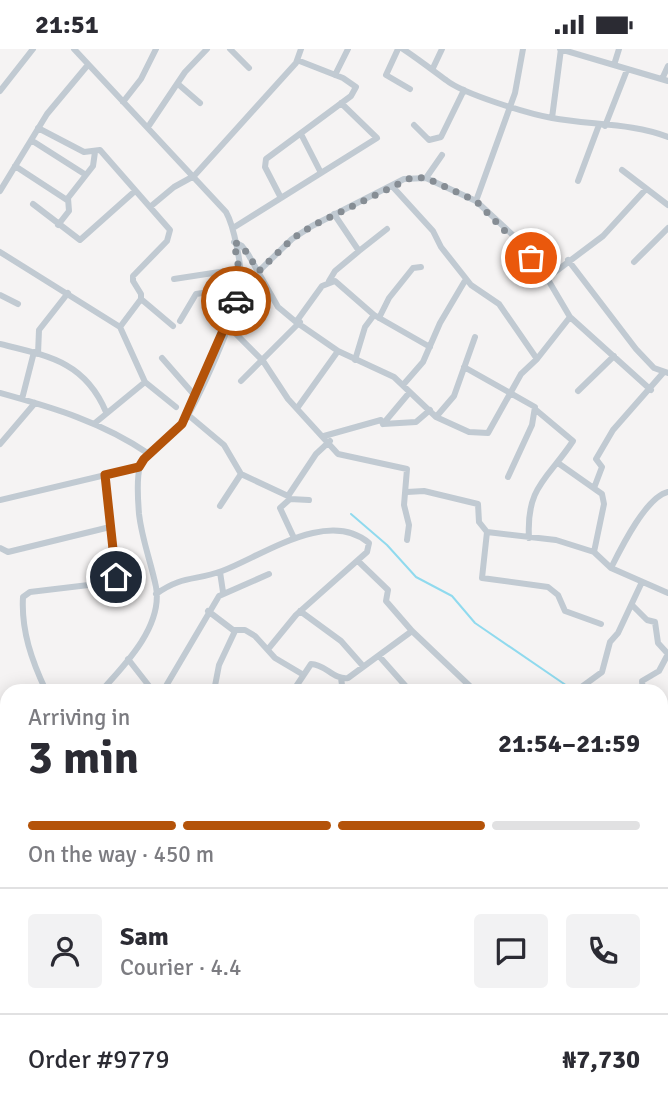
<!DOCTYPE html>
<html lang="en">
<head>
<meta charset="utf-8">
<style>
	:root { --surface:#fff; --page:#f2f2f3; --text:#2b2b33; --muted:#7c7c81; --line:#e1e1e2; --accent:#b45309 }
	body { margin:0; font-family:Signika,sans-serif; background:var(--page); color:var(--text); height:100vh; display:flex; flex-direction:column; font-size:26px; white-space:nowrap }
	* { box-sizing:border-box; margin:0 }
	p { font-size:23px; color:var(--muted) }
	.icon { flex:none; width:38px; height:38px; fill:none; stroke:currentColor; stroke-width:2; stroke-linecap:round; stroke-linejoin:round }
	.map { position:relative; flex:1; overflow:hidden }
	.side { position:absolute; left:0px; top:635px; width:668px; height:436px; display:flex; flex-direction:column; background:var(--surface); border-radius:21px 21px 0 0; box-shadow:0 4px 18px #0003 }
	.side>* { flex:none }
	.pin { position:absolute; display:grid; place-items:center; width:60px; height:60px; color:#fff; margin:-30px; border:4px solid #fff; border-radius:50%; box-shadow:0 2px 7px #0007 }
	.courier { position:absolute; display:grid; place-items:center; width:70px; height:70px; margin:-35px; border:5px solid #b45309; border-radius:50%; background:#fff; color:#222; box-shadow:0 2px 9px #0007 }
	.summary em { font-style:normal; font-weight:700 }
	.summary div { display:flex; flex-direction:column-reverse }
	.summary { display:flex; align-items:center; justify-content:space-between; height:119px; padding:0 28px }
	h1 { font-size:46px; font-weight:700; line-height:52px }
	.bar { display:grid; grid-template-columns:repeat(4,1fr); gap:10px 7px; align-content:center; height:84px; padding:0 28px }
	.bar i { height:9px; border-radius:5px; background:var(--line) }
	.bar .selected { background:var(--accent) }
	.bar p { grid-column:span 4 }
	.line { display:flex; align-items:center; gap:18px; padding:0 28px; border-top:2px solid var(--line) }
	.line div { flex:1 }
	.round { display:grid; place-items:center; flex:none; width:74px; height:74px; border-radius:7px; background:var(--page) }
	.status { display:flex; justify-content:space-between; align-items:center; height:49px; padding:0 35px; background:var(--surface); direction:ltr }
	.status svg { height:19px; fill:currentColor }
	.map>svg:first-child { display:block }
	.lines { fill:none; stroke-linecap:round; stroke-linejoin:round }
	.stream { stroke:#90daee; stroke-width:2 }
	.street { stroke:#c1cad2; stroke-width:6 }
	.done { stroke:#868d94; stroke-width:7; stroke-dasharray:0 12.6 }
	.route { stroke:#b45309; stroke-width:9 }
</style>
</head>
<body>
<div class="status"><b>21:51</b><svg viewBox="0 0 49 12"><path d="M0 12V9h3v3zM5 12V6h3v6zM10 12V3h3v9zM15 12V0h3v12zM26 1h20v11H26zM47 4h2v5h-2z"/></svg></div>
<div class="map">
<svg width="668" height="1070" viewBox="0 0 668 1070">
	<rect width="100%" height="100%" fill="#f5f3f3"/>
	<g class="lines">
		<!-- stream -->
		<path class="stream" d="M 351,465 L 387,496 L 416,528 L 452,547 L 475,574 L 573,641
			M 662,688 L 668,696"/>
		<!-- street -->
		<path class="street" d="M 74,0 L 226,163 C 234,177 242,218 241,235 C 238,263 198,353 181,377 C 171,391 144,400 140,417 C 136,431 138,451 139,465 C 142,491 151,513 156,538 C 163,577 125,616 101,642
			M 230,0 L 249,19
			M 398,0 L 386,26 L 410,40
			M 403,0 C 418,10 431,20 446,31 C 463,45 529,65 552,69 C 589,76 633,74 668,88
			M 560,0 L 668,32
			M 614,16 L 619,0
			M 433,19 L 442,0
			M 335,26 L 348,0
			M 662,30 L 668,17
			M 178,35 L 200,54
			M 0,42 L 33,0
			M 123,53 L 141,30 L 156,0
			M 552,69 L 561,0
			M 414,76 L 429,91 L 441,88 L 464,41
			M 605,77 L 627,21
			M 148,78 L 185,23 L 207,0
			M 38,79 L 84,103 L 100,101 L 170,181 L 167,192 L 133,227 L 133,232 L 141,245 L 141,250 L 120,278
			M 301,85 L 320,122
			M 31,91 L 86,126
			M 15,117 L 67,151
			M 622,121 L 668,156
			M 426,129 L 442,106
			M 578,132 L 599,76
			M 392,137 L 433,182 L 441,198 L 471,236 L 499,255 L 537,310
			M 0,142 L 47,65 L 87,17
			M 281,149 L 265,118 L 266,110 L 351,47 L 356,38 L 343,29 L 297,11
			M 476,152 L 515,44 L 523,0
			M 33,155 L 80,191 L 135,142
			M 150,158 L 174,138 L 194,127 L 296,14 L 301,0
			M 334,165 L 359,202 L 387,180
			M 58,176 L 69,162 L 68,149 L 93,117 L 95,103
			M 233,179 L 377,89 L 341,54
			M 234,193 L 242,197 L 248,205 L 278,258 L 296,273 L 338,302 L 394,328 L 436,368 L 469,383 L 488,384 L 521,325 L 537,310 L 570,268
			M 0,203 L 120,278 L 145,333 L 95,374
			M 568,211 L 636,300 L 654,319 L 668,324
			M 634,213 L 668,179
			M 259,222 L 292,190 L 312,177 L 404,130 L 426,129 L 476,152 L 516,189 L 547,229 L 570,268 L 651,341
			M 547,229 L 603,187 L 646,140
			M 174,230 L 239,220
			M 329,232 L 335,222 L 359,202
			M 0,246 L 18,255
			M 141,250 L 173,277
			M 379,269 L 389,249 L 413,219 L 421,218
			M 180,272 L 196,245 L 241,238
			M 296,273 L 322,237 L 335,232 L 374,266 L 430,298
			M 227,276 L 263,312 L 288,350 L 338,405 L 407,420 L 404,456 L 409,476 L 407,491
			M 0,295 C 49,307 85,313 106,363
			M 38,305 L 39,281 L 68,244
			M 162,309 L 196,348
			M 355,311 L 365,278 L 374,266
			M 464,318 L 535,358 L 532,376 L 508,428
			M 241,332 L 300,273
			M 145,333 L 176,358
			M 403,336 L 423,313 L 440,274 L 466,230
			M 578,342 L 614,307
			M 0,344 C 54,359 102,373 149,405
			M 22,350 L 34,303
			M 298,358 L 338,302
			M 187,365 L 224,396 L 241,425 L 288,447
			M 436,368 L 454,347 L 475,288
			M 383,375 L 416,373 L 430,361
			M 324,387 L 381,371 L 383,375 L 409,344
			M 0,395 L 35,354
			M 558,414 L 602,445 L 604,455 L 594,503
			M 594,439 L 602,418 L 596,410 L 613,381 L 663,324
			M 407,443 L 424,442 L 478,455 L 479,473 L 487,483 L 556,491 L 594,503 L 611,519 L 668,544
			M 290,450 L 309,451
			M 0,451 L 139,418
			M 220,457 L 241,425
			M 487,483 L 482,529 L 548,538 L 558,546 L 565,562 L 601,575
			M 294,489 L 280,459 L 290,450 L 288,447 L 316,405 L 330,392
			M 529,489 C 526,437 548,430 573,392 L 536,361
			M 0,499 L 8,503 L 110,478
			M 358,512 L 388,541 L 386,552 L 412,582 L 475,642
			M 611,519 C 621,499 646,448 668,443
			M 220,523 L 223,543
			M 156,545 C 183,526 195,532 222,522 C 262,507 328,459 369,494 L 367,503 L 296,566 L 269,599
			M 632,556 L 647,571 L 655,573 L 658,594 L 668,605
			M 208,562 L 233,581 L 245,581 L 255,587 L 275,609 L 302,625
			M 300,562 L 341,592 L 363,617
			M 379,607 L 410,642
			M 128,610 L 153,642
			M 46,642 C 32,612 21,582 23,548 L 30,543 L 97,535 L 115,530 L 117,524 L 105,426
			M 163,642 L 219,547 L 269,525
			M 214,642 L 219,616 L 235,582
			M 293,642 L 311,615 C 325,615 334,631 348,629 L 412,582
			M 339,642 L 342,636 L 341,629
			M 576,642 L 602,623 L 610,593 L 618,584 L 641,535
			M 643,642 L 642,632 L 659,622 L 668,605
			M 0,659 L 7,671
			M 662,666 L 668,673
			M 0,676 L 7,674
			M 0,728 L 7,725
			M 0,785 L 7,781
			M 662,788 L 668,784
			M 0,852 L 7,847
			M 662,894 L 668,896
			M 7,901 L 1,918 L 7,935
			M 662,926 L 668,927
			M 0,956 L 7,953
			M 662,987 L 668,980
			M 0,1011 L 7,1008
			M 524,1064 L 538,1070
			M 661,1064 L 665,1070
			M 0,1065 L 7,1062
			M 130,1070 L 136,1065 L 157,1064
			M 260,1070 L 268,1065
			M 389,1070 L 396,1064
			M 441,1070 L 447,1064
			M 516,1070 L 519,1064
			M 621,1070 L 627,1064"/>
	</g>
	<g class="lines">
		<!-- done -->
		<path class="done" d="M 236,252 L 241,232 L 234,193 L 242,197 L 259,222 L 292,190 L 312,177 L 413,128 L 426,129 L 476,152 L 531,209"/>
		<!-- route -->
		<path class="route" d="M 116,528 L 105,426 L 139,418 L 144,410 L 182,375 L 236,252"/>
	</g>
</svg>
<div class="pin" style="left:531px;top:209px;background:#ea580c"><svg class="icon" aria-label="bag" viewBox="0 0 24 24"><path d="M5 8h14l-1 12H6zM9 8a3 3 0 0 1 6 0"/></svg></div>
<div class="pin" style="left:116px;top:528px;background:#1f2937"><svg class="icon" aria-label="home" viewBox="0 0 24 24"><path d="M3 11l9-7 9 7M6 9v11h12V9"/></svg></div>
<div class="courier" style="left:236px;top:252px"><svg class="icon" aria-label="car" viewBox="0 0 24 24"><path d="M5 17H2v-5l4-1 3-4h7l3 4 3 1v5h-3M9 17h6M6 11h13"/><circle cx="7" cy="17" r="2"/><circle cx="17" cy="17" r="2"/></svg></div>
<section class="side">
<div class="summary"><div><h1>3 min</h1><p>Arriving in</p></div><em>21:54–21:59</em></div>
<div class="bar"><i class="selected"></i><i class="selected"></i><i class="selected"></i><i></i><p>On the way · 450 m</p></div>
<div class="line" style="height:126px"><a class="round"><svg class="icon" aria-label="person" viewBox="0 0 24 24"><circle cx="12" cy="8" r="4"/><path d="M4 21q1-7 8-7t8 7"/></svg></a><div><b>Sam</b><p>Courier · 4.4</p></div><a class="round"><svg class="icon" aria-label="chat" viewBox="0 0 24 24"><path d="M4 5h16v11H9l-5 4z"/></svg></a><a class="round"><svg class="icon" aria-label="phone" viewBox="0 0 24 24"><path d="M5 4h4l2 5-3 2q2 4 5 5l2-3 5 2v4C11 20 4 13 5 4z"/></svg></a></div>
<div class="line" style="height:91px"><div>Order #9779</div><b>₦7,730</b></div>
</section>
</div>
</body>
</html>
